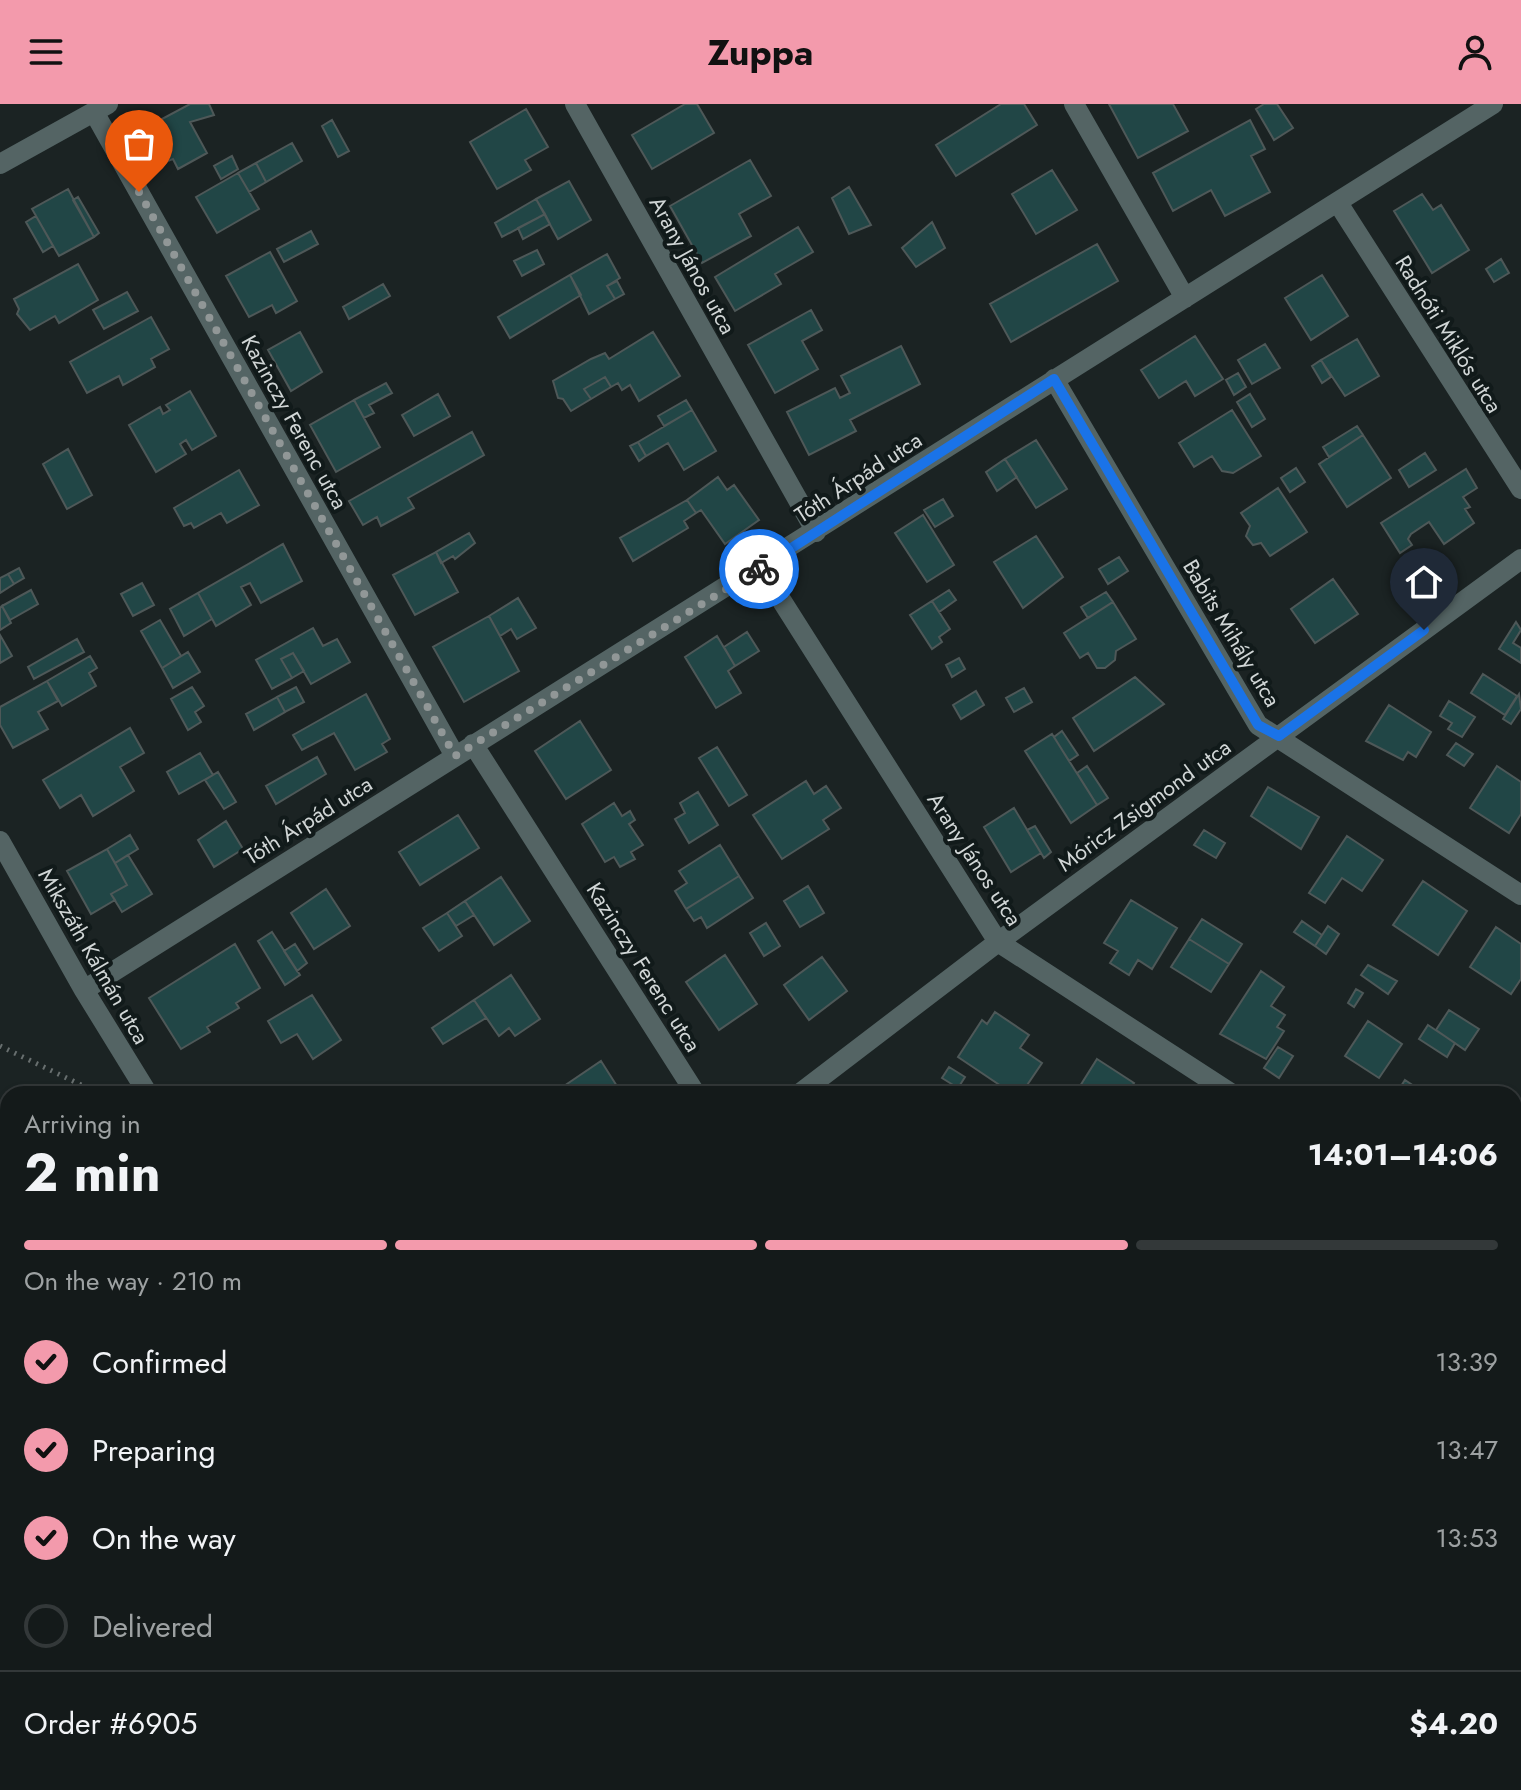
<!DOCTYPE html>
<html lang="en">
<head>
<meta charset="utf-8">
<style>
	:root { --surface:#141a1a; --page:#1d2323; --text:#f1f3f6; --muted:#9da1a2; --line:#333839; --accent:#f39aac }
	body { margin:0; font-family:Jost,sans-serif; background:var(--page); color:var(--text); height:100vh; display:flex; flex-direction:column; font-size:30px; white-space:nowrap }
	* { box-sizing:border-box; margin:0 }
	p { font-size:26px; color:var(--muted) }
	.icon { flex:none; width:44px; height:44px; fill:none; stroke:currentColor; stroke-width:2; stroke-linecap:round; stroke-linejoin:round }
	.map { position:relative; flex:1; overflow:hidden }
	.panel { position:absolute; left:0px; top:982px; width:1522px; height:704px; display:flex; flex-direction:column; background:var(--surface); border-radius:24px 24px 0 0; box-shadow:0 2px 6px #0004,0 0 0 2px var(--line) }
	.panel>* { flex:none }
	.pin { position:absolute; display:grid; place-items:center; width:68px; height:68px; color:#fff; margin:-82px -34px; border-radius:50% 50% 50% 0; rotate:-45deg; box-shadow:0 0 8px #0007 }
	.pin .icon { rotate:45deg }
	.courier { position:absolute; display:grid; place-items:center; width:80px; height:80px; margin:-40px; border:6px solid #1a73e8; border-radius:50%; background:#fff; color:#222; box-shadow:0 2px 10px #0007 }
	.summary em { font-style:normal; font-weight:700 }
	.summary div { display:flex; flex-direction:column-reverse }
	.summary { display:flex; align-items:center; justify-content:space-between; height:136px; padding:0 24px }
	h1 { font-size:52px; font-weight:700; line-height:60px }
	.bar { display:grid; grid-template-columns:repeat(4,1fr); gap:12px 8px; align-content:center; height:96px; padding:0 24px }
	.bar i { height:10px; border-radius:6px; background:var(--line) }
	.bar .current { background:var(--accent) }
	.bar p { grid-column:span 4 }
	.line { display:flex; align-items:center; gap:20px; padding:0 24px; border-top:2px solid var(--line) }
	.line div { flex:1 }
	ol { padding:0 24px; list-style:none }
	li { display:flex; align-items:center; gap:24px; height:88px }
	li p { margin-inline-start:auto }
	li .icon { padding:8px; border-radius:50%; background:var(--accent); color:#111; stroke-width:4 }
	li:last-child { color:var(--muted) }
	li i { width:44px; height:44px; border:4px solid var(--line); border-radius:50% }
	header { display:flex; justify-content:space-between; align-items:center; height:104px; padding:0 24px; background:var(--accent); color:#111; font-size:36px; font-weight:700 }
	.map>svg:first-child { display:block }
	.building { fill:#214646; stroke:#4e5858; stroke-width:2 }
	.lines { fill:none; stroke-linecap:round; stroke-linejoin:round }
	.path { stroke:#686f6f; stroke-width:5; stroke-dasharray:2 6; stroke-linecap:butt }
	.minor { stroke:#546464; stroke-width:20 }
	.rail-casing { stroke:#9aa0a0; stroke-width:9 }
	.rail { stroke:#111a1a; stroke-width:6; stroke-dasharray:18; stroke-linecap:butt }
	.done { stroke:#919797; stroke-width:8; stroke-dasharray:0 14.4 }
	.route { stroke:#1a73e8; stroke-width:10 }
	.labels { text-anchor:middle; stroke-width:8; stroke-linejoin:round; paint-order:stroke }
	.street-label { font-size:22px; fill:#d1d6d6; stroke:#111a1a }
</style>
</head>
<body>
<header><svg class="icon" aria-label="menu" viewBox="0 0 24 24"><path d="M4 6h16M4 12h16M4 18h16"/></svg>Zuppa<svg class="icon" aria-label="person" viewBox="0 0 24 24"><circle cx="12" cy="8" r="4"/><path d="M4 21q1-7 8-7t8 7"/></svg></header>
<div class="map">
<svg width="1521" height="1686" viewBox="0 0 1521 1686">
	<rect width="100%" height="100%" fill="#1b2323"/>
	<!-- building -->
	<path class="building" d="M 190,0 L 209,0 L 214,11 L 190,18 L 207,49 L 178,65 L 173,55 L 165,58 L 147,23 Z
		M 685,0 L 697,0 L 714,29 L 652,65 L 632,31 Z
		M 1001,0 L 1024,0 L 1037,21 L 956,72 L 936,41 Z
		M 1109,0 L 1173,0 L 1188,27 L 1138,54 Z
		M 1264,0 L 1277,0 L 1293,24 L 1274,36 L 1256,5 Z
		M 526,5 L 548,43 L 525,56 L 531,66 L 497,85 L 470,38 Z
		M 332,16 L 349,47 L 338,53 L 322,22 Z
		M 1250,16 L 1265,45 L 1251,52 L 1270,88 L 1225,112 L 1211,86 L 1173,107 L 1153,69 Z
		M 292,39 L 302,57 L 266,78 L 256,59 Z
		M 232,52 L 238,65 L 221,75 L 214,62 Z
		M 750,56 L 771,92 L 739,110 L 751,132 L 702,159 L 670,102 Z
		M 256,59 L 266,78 L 249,88 L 238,69 Z
		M 1052,66 L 1077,106 L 1036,130 L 1012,90 Z
		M 238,69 L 259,105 L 217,129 L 196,93 Z
		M 569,77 L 591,116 L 558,135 L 536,95 Z
		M 849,83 L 871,121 L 849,130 L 832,94 Z
		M 68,85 L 94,133 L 59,152 L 32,105 Z
		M 1422,90 L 1433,106 L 1441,101 L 1469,146 L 1432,169 L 1394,107 Z
		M 78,93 L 99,129 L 94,133 L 73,96 Z
		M 536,95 L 545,110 L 502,133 L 495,119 Z
		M 545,110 L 550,120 L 523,135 L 518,124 Z
		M 36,112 L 53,142 L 43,148 L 26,118 Z
		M 932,118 L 945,144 L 916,163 L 902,144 Z
		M 798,123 L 813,148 L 775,170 L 781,180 L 735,207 L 715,173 Z
		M 311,127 L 318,140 L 284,158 L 277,145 Z
		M 1097,140 L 1118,177 L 1011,238 L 990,200 Z
		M 537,146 L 544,160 L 522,172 L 514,157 Z
		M 270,148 L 297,197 L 276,209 L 272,201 L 249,213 L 226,172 Z
		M 607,150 L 620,174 L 607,182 L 615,195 L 589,210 L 570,171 Z
		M 1501,155 L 1509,169 L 1494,178 L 1486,165 Z
		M 78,160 L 98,196 L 59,219 L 55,212 L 30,226 L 17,210 L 19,205 L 14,195 Z
		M 570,171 L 581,191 L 510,234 L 498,213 Z
		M 1322,171 L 1348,212 L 1311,236 L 1285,194 Z
		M 617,177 L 624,190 L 615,195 L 607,182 Z
		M 383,180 L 390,192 L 349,215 L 343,203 Z
		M 127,188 L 138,207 L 104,225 L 93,206 Z
		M 811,206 L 822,226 L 802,237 L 818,265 L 775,289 L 748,241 Z
		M 151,213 L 169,245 L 151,255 L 155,263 L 123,281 L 119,272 L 87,289 L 70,258 Z
		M 300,228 L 322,268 L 291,287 L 268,246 Z
		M 653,228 L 680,272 L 639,297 L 630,281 L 622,286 L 618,279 L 611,283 L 605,273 L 584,285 L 591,295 L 571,307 L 563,295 L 558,294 L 553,277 L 591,255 L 605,249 L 609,255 Z
		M 1195,232 L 1223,275 L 1195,292 L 1186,277 L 1159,294 L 1141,266 Z
		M 1357,235 L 1379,272 L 1345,292 L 1321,256 Z
		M 1265,240 L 1280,264 L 1252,280 L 1238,256 Z
		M 901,242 L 920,280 L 850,316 L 856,327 L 809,351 L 787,308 L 835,284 L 840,294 L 850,289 L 841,272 Z
		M 1321,256 L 1331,273 L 1322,279 L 1312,262 Z
		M 1238,269 L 1246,283 L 1234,291 L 1226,276 Z
		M 605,273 L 611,283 L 591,295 L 584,285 Z
		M 386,279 L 392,289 L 369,301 L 374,309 L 364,314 L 354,296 Z
		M 190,287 L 216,332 L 192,346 L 186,336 L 180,340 L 186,350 L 156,368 L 129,321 L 160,303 L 163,310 L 170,306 L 166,301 Z
		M 438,290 L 450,312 L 414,332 L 402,311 Z
		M 1250,290 L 1265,315 L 1252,323 L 1237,298 Z
		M 354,296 L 380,343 L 336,368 L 310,321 Z
		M 686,296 L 692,306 L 664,322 L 658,312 Z
		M 692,306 L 716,347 L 684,366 L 668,339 L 646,352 L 638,338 Z
		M 1232,306 L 1261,352 L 1233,369 L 1222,367 L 1212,352 L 1194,363 L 1179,339 Z
		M 1357,322 L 1363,331 L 1329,353 L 1323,343 Z
		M 472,328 L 484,351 L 408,394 L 414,404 L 381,422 L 377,413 L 363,421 L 349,397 Z
		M 1363,331 L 1391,374 L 1347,403 L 1319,360 Z
		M 1036,336 L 1067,385 L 1036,404 L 1005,355 Z
		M 638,338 L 646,352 L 639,357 L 630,342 Z
		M 68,345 L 92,391 L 67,405 L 43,360 Z
		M 1425,349 L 1436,366 L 1409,383 L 1399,366 Z
		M 1005,355 L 1017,373 L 997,387 L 986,368 Z
		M 1296,364 L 1305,378 L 1290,388 L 1281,374 Z
		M 1466,365 L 1477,384 L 1463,393 L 1470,403 L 1465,405 L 1474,419 L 1444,440 L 1429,418 L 1411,430 L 1408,435 L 1412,441 L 1400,449 L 1381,419 Z
		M 239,366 L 259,401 L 227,419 L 221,409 L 194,424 L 191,419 L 184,422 L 174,404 Z
		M 718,373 L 727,386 L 734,381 L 759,416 L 725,440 L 701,406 L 696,409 L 687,396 Z
		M 1278,384 L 1307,428 L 1270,452 L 1261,439 L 1253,441 L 1246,432 L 1250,422 L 1241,409 Z
		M 943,395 L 953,412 L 935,423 L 924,406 Z
		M 687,396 L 696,409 L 684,417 L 688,424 L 633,457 L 620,434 Z
		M 923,411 L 954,461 L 927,478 L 895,429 Z
		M 469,429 L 475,439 L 455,455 L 453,452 L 441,459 L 436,448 Z
		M 1036,432 L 1063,473 L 1023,504 L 994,458 Z
		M 283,440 L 302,477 L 261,499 L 250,479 L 241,483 L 251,501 L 216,522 L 198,489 Z
		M 436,448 L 458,488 L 415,511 L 393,471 Z
		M 1119,453 L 1128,467 L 1108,480 L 1099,465 Z
		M 19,464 L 24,474 L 14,480 L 8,470 Z
		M 8,470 L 14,480 L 0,489 L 0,474 Z
		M 1333,475 L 1358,510 L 1315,539 L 1291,505 Z
		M 142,479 L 154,501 L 133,512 L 121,490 Z
		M 31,486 L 38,500 L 10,516 L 2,502 Z
		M 949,486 L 956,496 L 939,508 L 932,497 Z
		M 1106,488 L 1113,498 L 1088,514 L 1081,503 Z
		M 198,489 L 212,515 L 184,532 L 170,505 Z
		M 518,494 L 536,524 L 517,535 L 511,525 L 500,532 L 489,512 Z
		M 932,497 L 950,525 L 939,533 L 942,538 L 932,545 L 910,511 Z
		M 1113,498 L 1136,535 L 1116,547 L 1115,556 L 1105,564 L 1097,564 L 1088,549 L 1080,554 L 1064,529 Z
		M 2,502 L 11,519 L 0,526 L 0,504 Z
		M 489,512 L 519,567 L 464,598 L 433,543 Z
		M 160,516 L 181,552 L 162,564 L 141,527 Z
		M 1516,518 L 1521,526 L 1513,539 L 1521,544 L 1521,559 L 1499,545 Z
		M 313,524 L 323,542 L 337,535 L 350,558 L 311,580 L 293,549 L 281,555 L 292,574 L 272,585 L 256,556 Z
		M 747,528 L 759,547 L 735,562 L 724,543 Z
		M 0,531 L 12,552 L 0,559 Z
		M 717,532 L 735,562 L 728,567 L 741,589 L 716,604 L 685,553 Z
		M 77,535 L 84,548 L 34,575 L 28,563 Z
		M 188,548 L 200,568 L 173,584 L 162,564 Z
		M 293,549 L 304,567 L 292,574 L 281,555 Z
		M 90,552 L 97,564 L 89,569 L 96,582 L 62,602 L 47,577 Z
		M 959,554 L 965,565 L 952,573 L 946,561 Z
		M 1483,570 L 1517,592 L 1505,611 L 1471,589 Z
		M 1135,573 L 1164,600 L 1094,647 L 1073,614 Z
		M 47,577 L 58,597 L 38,608 L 48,625 L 13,644 L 0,621 L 0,603 Z
		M 192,583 L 204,602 L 195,608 L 201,618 L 188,626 L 171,595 Z
		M 296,583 L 304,598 L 285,608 L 277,593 Z
		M 1024,584 L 1032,598 L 1014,608 L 1006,594 Z
		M 976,587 L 984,601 L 961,615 L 953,601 Z
		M 366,590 L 390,635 L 382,640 L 387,648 L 355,666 L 334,629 L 302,646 L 293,631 Z
		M 1519,590 L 1521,605 L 1511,620 L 1503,615 Z
		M 277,593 L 285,608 L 254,626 L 246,610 Z
		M 1449,597 L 1475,613 L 1462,633 L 1448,625 L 1452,619 L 1440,612 Z
		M 1389,601 L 1431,628 L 1416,653 L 1408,648 L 1403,656 L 1366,637 Z
		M 580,617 L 611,666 L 566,695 L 535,647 Z
		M 130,624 L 144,649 L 120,663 L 134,687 L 93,712 L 81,691 L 60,704 L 43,676 Z
		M 1062,627 L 1078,651 L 1069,657 L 1054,633 Z
		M 1052,630 L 1097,701 L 1071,719 L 1025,647 Z
		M 1456,639 L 1473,650 L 1464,662 L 1447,651 Z
		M 717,643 L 747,691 L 729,702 L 699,654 Z
		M 200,649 L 213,671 L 179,690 L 167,668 Z
		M 317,653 L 326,670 L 276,700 L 266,682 Z
		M 1087,662 L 1108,694 L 1097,701 L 1077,669 Z
		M 1497,662 L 1521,678 L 1521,710 L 1509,729 L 1470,704 Z
		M 218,668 L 236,698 L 224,705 L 205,676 Z
		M 806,677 L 814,690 L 826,682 L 841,704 L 823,716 L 829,725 L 782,755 L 753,711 Z
		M 1268,683 L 1319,713 L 1301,745 L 1251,712 Z
		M 698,688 L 718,721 L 689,739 L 675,715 L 685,709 L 680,699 Z
		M 614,699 L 622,712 L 630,707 L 635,716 L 629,720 L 643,741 L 631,748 L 635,755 L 620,763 L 614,753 L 605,758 L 582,720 Z
		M 1014,704 L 1041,749 L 1011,768 L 984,723 Z
		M 458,711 L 479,744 L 420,781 L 399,748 Z
		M 226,717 L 243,745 L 214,763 L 198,736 Z
		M 1035,722 L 1051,748 L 1044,754 L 1027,726 Z
		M 1204,726 L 1225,739 L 1216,754 L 1194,741 Z
		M 130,731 L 138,745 L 115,759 L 107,745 Z
		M 1347,732 L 1383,756 L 1362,787 L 1342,774 L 1325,799 L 1309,789 Z
		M 720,741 L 739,772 L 686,805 L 675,787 L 687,779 L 679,767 Z
		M 107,745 L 127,781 L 111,790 L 115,796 L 91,810 L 67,767 Z
		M 128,751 L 152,790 L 122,808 L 111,790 L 127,781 L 115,759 Z
		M 739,772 L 753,794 L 707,824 L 701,813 L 694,817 L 686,805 Z
		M 501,773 L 530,817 L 494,841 L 465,797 Z
		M 1423,777 L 1467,807 L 1438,851 L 1393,821 Z
		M 808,782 L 824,809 L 800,823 L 784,797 Z
		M 326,785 L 350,822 L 314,845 L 291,809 Z
		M 1131,796 L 1177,824 L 1152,865 L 1138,856 L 1129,871 L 1110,859 L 1118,847 L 1104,839 Z
		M 465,797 L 474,811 L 456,822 L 447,809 Z
		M 447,809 L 462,832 L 439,847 L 423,824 Z
		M 1202,815 L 1242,840 L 1229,860 L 1189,835 Z
		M 1302,817 L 1322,831 L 1315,842 L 1294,828 Z
		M 766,819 L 780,842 L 764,852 L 750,829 Z
		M 1328,822 L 1339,830 L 1326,850 L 1315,842 Z
		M 1496,823 L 1521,840 L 1521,875 L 1511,890 L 1470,863 Z
		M 272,828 L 300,871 L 285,881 L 258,837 Z
		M 1189,835 L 1229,860 L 1211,888 L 1171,863 Z
		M 235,840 L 260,884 L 236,899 L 239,904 L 207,923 L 210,928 L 181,945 L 149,894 Z
		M 295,840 L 307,859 L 297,867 L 284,847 Z
		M 725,851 L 757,900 L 719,926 L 686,878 Z
		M 822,853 L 847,887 L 809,916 L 784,881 Z
		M 1368,861 L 1397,877 L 1388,890 L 1361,871 Z
		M 1261,867 L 1284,883 L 1271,902 L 1285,911 L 1277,923 L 1284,927 L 1266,955 L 1220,930 Z
		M 511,871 L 540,915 L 515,932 L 509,924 L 499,932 L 474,896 Z
		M 1356,885 L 1363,889 L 1354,903 L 1348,899 Z
		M 312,891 L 341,936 L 313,955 L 297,930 L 281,939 L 268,917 Z
		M 474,896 L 486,914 L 443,940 L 432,924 Z
		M 1449,906 L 1479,925 L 1465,946 L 1436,926 Z
		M 995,908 L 1029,931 L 1020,944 L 1042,959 L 1021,990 L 1013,990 L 958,953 L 982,916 L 987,920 Z
		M 1368,917 L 1402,940 L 1379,974 L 1345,952 Z
		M 1428,921 L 1455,939 L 1447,953 L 1419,935 Z
		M 1278,943 L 1293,952 L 1279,974 L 1264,964 Z
		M 1097,955 L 1134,979 L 1127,990 L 1075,990 Z
		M 601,957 L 622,990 L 569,990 L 564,982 Z
		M 949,963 L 965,973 L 958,984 L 942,974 Z
		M 1405,976 L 1426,990 L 1396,990 Z
		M 8,1299 L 8,1340 L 0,1337 L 0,1316 Z
		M 0,1351 L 8,1355 L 8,1471 L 0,1467 Z
		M 1521,1437 L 1521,1484 L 1514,1480 L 1514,1448 Z
		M 0,1636 L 8,1640 L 8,1678 L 29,1678 L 26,1686 L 0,1686 Z
		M 44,1678 L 87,1678 L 104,1686 L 40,1686 Z
		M 352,1678 L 439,1678 L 435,1686 L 366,1686 Z
		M 482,1678 L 515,1678 L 530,1686 L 478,1686 Z
		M 1253,1678 L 1313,1678 L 1315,1679 L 1310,1686 L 1251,1686 Z"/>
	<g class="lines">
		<!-- path -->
		<path class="path" d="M 0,942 L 100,990"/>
		<!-- minor -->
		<path class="minor" d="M 575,0 L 816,428
			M 1074,0 L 1185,194
			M 94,8 L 455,652
			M 0,60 L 108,0
			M 1338,99 L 1521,385
			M 1054,275 L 1258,621 L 1521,791
			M 761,464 L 998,838 L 1232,990
			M 473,640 L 696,990
			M 0,737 L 84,886 L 148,990
			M 84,886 L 1493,0
			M 799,990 L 998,838 L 1521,455
			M 1514,1173 L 1521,1178
			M 1514,1550 L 1521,1555
			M 0,1578 L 8,1582
			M 204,1678 L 221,1686
			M 1112,1678 L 1124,1686
			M 167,1686 L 171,1678"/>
		<!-- rail casing -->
		<g class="rail-casing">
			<path id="rail" d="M 0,1092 L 8,1097
				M 0,1122 L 8,1127
				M 849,1678 L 861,1686
				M 895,1678 L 907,1686"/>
		</g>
		<!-- rail -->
		<use href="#rail" class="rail"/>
	</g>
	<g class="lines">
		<!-- done -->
		<path class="done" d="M 139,88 L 455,652 L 759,465"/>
		<!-- route -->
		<path class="route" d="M 759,465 L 1054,275 L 1258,621 L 1279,632 L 1424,526"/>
	</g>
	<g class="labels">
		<!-- street labels -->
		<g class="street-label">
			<text transform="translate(693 161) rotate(61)" y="8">Arany János utca</text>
			<text transform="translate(1449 230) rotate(58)" y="8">Radnóti Miklós utca</text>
			<text transform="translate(295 318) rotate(61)" y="8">Kazinczy Ferenc utca</text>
			<text transform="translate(858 373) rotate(-33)" y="8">Tóth Árpád utca</text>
			<text transform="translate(1232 529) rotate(59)" y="8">Babits Mihály utca</text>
			<text transform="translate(1144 701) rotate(-36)" y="8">Móricz Zsigmond utca</text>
			<text transform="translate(308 716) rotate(-32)" y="8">Tóth Árpád utca</text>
			<text transform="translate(975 755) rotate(57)" y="8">Arany János utca</text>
			<text transform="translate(94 852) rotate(60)" y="8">Mikszáth Kálmán utca</text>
			<text transform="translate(644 863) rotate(58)" y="8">Kazinczy Ferenc utca</text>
		</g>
	</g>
</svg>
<div class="pin" style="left:139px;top:88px;background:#ea580c"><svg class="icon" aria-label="bag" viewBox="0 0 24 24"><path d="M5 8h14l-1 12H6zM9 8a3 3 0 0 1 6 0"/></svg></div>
<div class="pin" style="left:1424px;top:526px;background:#1f2937"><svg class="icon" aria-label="home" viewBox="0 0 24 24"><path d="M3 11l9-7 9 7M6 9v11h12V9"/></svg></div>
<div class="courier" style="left:759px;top:465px"><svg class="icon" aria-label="bike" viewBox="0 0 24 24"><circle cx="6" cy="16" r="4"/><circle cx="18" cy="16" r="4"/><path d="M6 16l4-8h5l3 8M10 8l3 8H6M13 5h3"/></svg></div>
<section class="panel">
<div class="summary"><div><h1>2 min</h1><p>Arriving in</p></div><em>14:01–14:06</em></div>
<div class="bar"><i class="current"></i><i class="current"></i><i class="current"></i><i></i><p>On the way · 210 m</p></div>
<ol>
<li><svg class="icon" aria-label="check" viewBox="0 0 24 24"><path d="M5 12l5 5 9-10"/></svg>Confirmed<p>13:39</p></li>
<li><svg class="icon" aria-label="check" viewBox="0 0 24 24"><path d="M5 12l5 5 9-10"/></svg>Preparing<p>13:47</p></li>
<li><svg class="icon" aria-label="check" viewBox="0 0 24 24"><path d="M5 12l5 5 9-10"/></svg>On the way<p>13:53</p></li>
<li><i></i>Delivered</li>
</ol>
<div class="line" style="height:104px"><div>Order #6905</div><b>$4.20</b></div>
</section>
</div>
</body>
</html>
